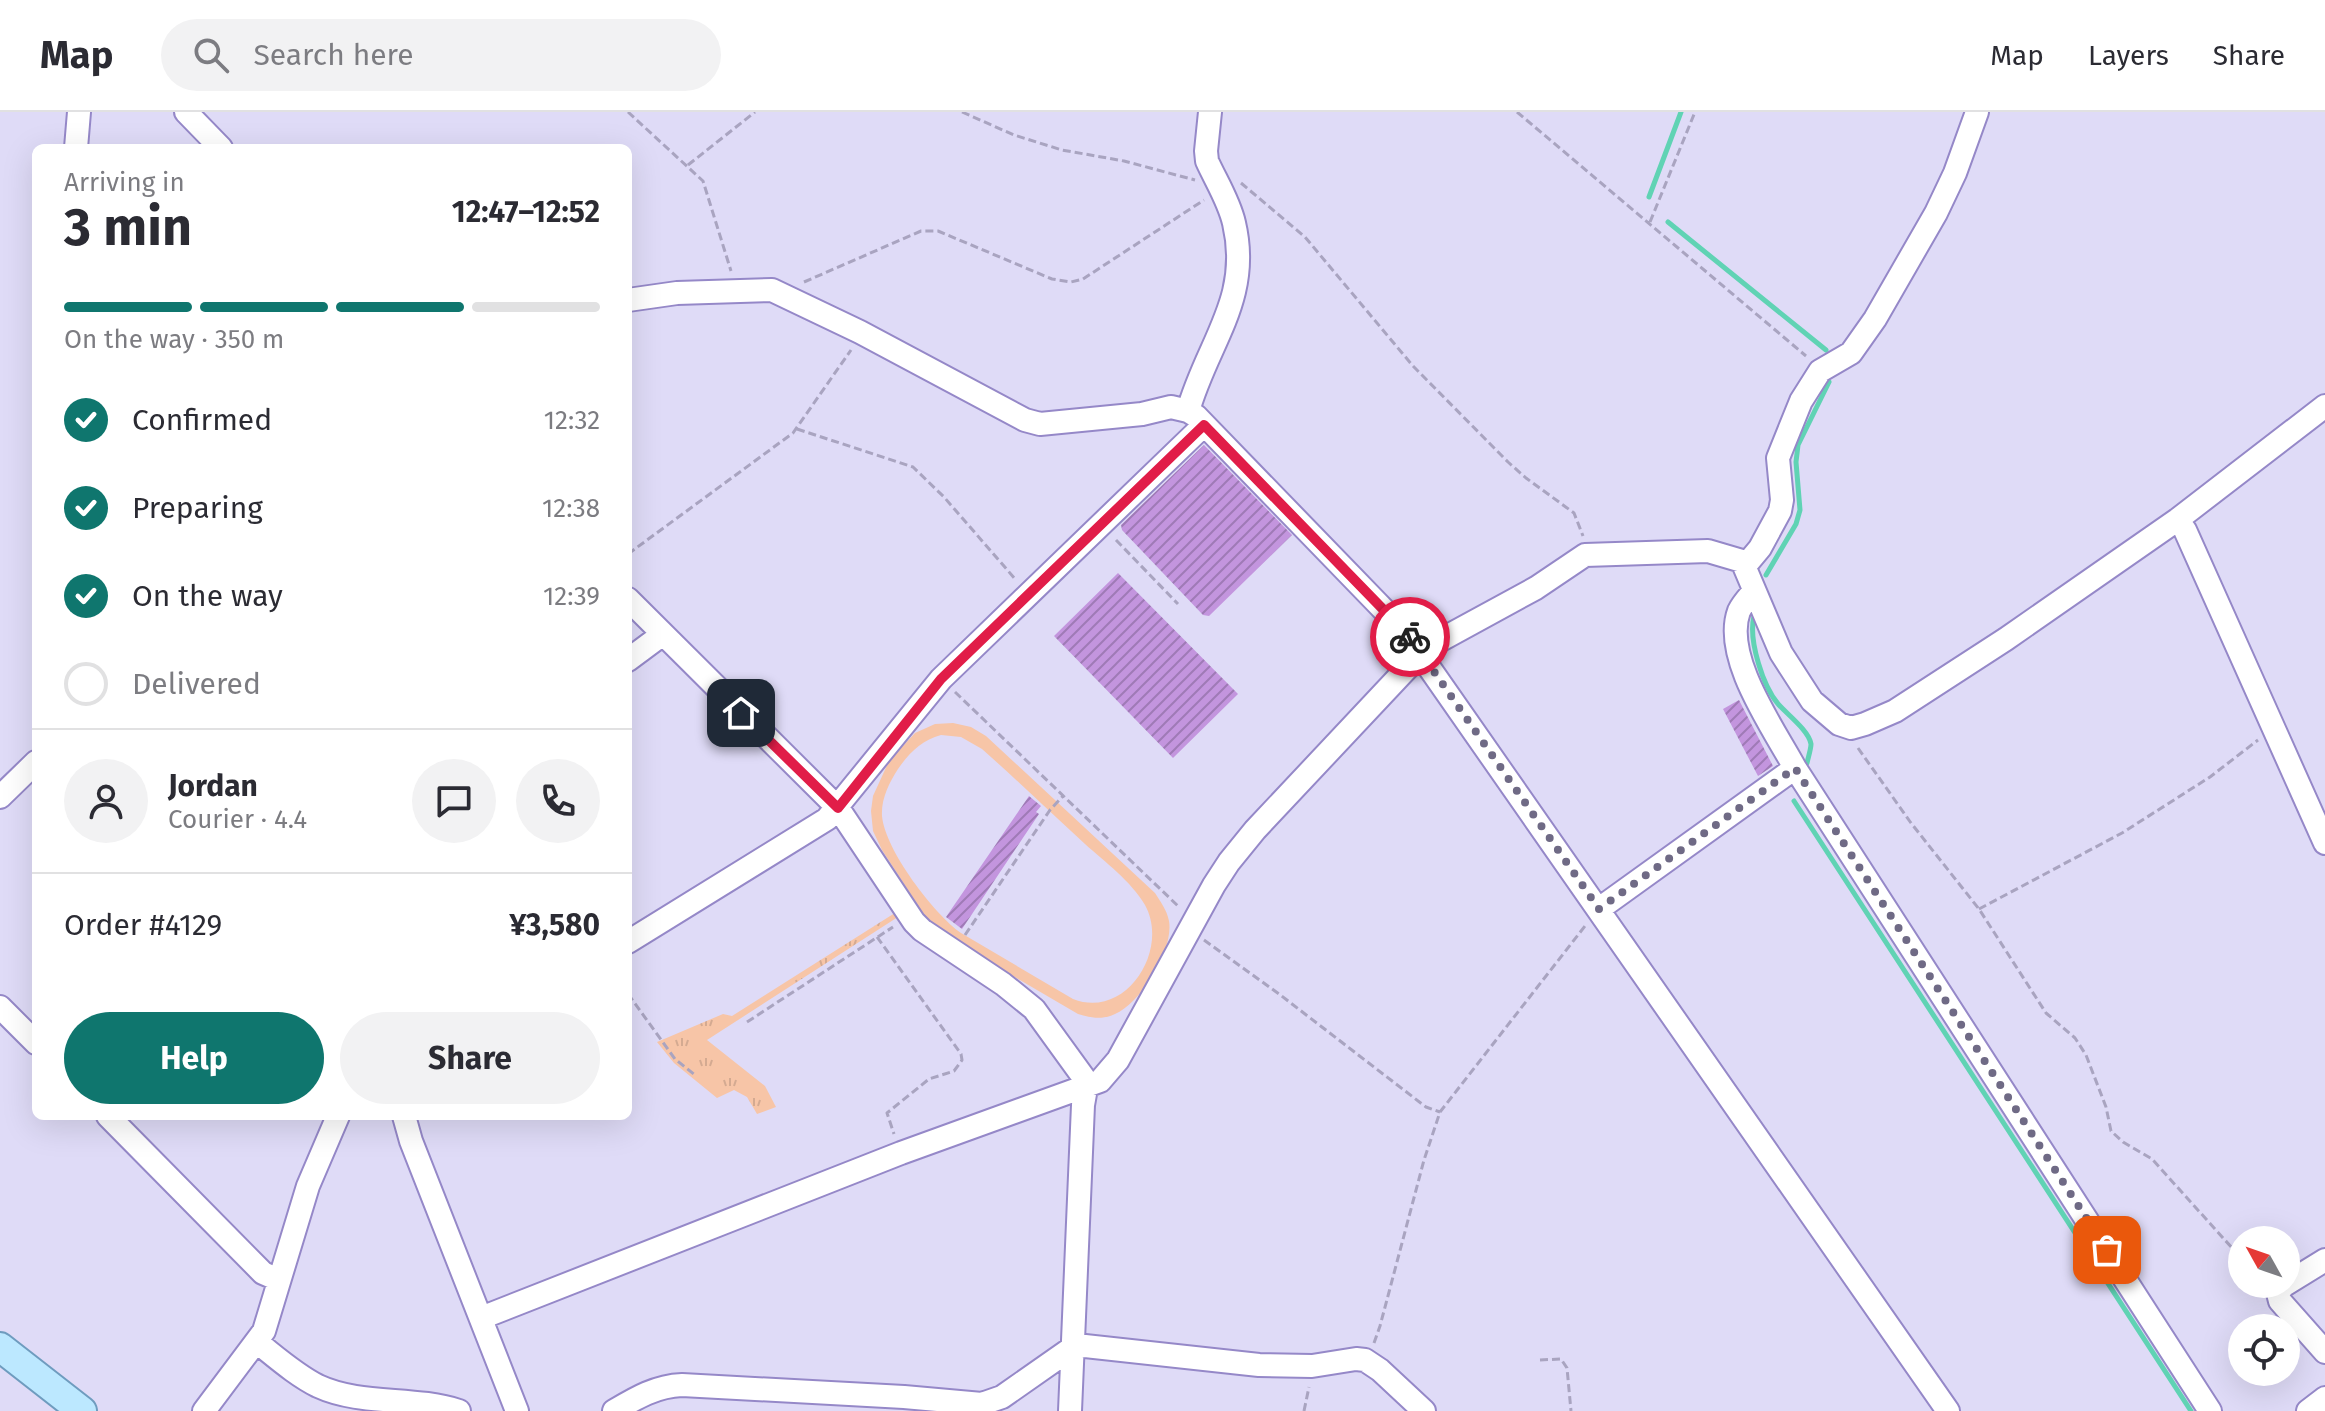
<!DOCTYPE html>
<html lang="en">
<head>
<meta charset="utf-8">
<style>
	:root { --surface:#fff; --page:#f2f2f3; --text:#2b2b33; --muted:#7c7c81; --line:#e1e1e2; --accent:#0f766e }
	body { margin:0; font-family:"Fira Sans",sans-serif; background:var(--page); color:var(--text); height:100vh; display:flex; flex-direction:column; font-size:30px; white-space:nowrap }
	* { box-sizing:border-box; margin:0 }
	p { font-size:26px; color:var(--muted) }
	.icon { flex:none; width:44px; height:44px; fill:none; stroke:currentColor; stroke-width:2; stroke-linecap:round; stroke-linejoin:round }
	.map { position:relative; flex:1; overflow:hidden }
	.details { position:absolute; left:32px; top:32px; width:600px; height:976px; display:flex; flex-direction:column; background:var(--surface); border-radius:12px; box-shadow:0 8px 32px #0002 }
	.details>* { flex:none }
	.needle { width:52px; rotate:310deg }
	.controls { position:absolute; left:2228px; top:1114px; display:grid; gap:16px }
	.controls a { display:grid; place-items:center; width:72px; height:72px; border-radius:50%; background:var(--surface); box-shadow:0 8px 32px #0002; font-size:40px }
	.pin { position:absolute; display:grid; place-items:center; width:68px; height:68px; color:#fff; margin:-34px; border-radius:16px; box-shadow:0 4px 12px #0006 }
	.courier { position:absolute; display:grid; place-items:center; width:80px; height:80px; margin:-40px; border:6px solid #e11d48; border-radius:50%; background:#fff; color:#222; box-shadow:0 2px 10px #0007 }
	.overview em { font-style:normal; font-weight:700 }
	.overview div { display:flex; flex-direction:column-reverse }
	.overview { display:flex; align-items:center; justify-content:space-between; height:136px; padding:0 32px }
	h1 { font-size:52px; font-weight:700; line-height:60px }
	.bar { display:grid; grid-template-columns:repeat(4,1fr); gap:12px 8px; align-content:center; height:96px; padding:0 32px }
	.bar i { height:10px; border-radius:6px; background:var(--line) }
	.bar .selected { background:var(--accent) }
	.bar p { grid-column:span 4 }
	.line { display:flex; align-items:center; gap:20px; padding:0 32px; border-top:2px solid var(--line) }
	.line div { flex:1 }
	.round { display:grid; place-items:center; flex:none; width:84px; height:84px; border-radius:42px; background:var(--page) }
	ol { padding:0 32px; list-style:none }
	li { display:flex; align-items:center; gap:24px; height:88px }
	li p { margin-inline-start:auto }
	li .icon { padding:8px; border-radius:50%; background:var(--accent); color:#fff; stroke-width:4 }
	li:last-child { color:var(--muted) }
	li i { width:44px; height:44px; border:4px solid var(--line); border-radius:50% }
	.cta { display:flex; gap:16px; margin-top:auto; padding:16px 32px }
	.cta a { flex:1; height:92px; border-radius:48px; background:var(--accent); color:#fff; font-size:32px; font-weight:700; line-height:92px; text-align:center }
	.cta a+a { background:var(--page); color:var(--text) }
	header { display:flex; align-items:center; gap:48px; box-sizing:border-box; height:112px; padding:0 40px; background:var(--surface); border-bottom:2px solid var(--line) }
	header strong { font-size:38px }
	nav { display:flex; gap:44px; margin-inline-start:auto; font-size:28px }
	.search { width:560px; height:72px; background:var(--page); display:flex; align-items:center; gap:20px; box-sizing:border-box; padding:0 28px; border-radius:44px; color:var(--muted); font-size:30px }
	.map>svg:first-child { display:block }
	.grass { fill:url(#grass-tufts) }
	.garden { fill:#f7c5a7; fill-rule:evenodd }
	.lines { fill:none; stroke-linecap:round; stroke-linejoin:round }
	.stream { stroke:#60d3b4; stroke-width:5 }
	.building { fill:url(#building-hatch) }
	.minor-casing { stroke:#9588c8; stroke-width:26 }
	.major-casing { stroke:#6f9cbf; stroke-width:32 }
	.path { stroke:#a9a4c0; stroke-width:3; stroke-dasharray:8 4; stroke-linecap:butt }
	.minor { stroke:#fff; stroke-width:22 }
	.major { stroke:#bce8ff; stroke-width:28 }
	.done { stroke:#6f6a85; stroke-width:8; stroke-dasharray:0 14.4 }
	.route { stroke:#e11d48; stroke-width:10 }
</style>
</head>
<body>
<header>
<strong>Map</strong>
<div class="search"><svg class="icon" aria-label="search" viewBox="0 0 24 24"><circle cx="10" cy="10" r="6"/><path d="M15 15l6 6"/></svg>Search here</div>
<nav><a>Map</a><a>Layers</a><a>Share</a></nav>
</header>
<div class="map">
<svg width="2325" height="1299" viewBox="0 0 2325 1299">
	<defs>
		<pattern id="grass-tufts" width="24" height="20" patternUnits="userSpaceOnUse" patternTransform="scale(2)"><rect width="24" height="20" fill="#f7c5a7"/><path d="M3 7l-1-3M5 7V3M7 7l1-3M15 17l-1-3M17 17v-4M19 17l1-3" fill="none" stroke="#d4aa91"/></pattern>
		<pattern id="building-hatch" width="6" height="6" patternUnits="userSpaceOnUse" patternTransform="scale(2)"><rect width="6" height="6" fill="#c395de"/><path d="M-1 1l2-2M0 6l6-6M5 7l2-2" fill="none" stroke="#9f7ab6"/></pattern>
	</defs>
	<rect width="100%" height="100%" fill="#dfdbf7"/>
	<!-- grass -->
	<path class="grass" d="M 898,799 L 901,803 L 707,928 L 765,974 L 776,995 L 757,1002 L 747,985 L 734,978 L 717,986 L 674,951 L 657,930 L 723,902 L 732,904 Z"/>
	<!-- garden -->
	<path class="garden" d="M 953,611 L 971,615 L 986,624 L 1155,781 C 1160,789 1167,798 1169,809 C 1174,838 1141,891 1115,902 C 1103,908 1091,906 1078,902 L 934,818 L 882,738 L 873,719 L 871,699 L 873,684 L 889,649 L 915,621 L 935,612 ZM 941,623 L 961,625 L 982,637 C 1017,668 1050,700 1085,732 C 1105,750 1131,769 1145,793 C 1170,838 1126,908 1073,887 L 961,821 C 934,802 885,738 882,704 C 881,687 889,671 898,657 C 909,641 922,628 941,623 Z"/>
	<g class="lines">
		<!-- stream -->
		<path class="stream" d="M 1649,85 L 1681,0
			M 1668,110 L 1826,238
			M 1766,463 L 1796,412 L 1800,398 L 1796,350 L 1798,333 L 1829,270
			M 1754,504 C 1748,528 1763,575 1779,593 C 1788,603 1809,619 1811,632 C 1811,637 1808,646 1807,651
			M 1794,689 L 2191,1299"/>
	</g>
	<!-- building -->
	<path class="building" d="M 1204,333 L 1292,423 L 1209,504 L 1203,503 L 1122,418 L 1121,413 Z
		M 1118,461 L 1238,582 L 1173,646 L 1054,524 Z
		M 1739,588 L 1773,654 L 1758,664 L 1723,597 Z
		M 1029,684 L 1041,694 L 1036,700 L 1039,702 L 962,817 L 946,805 Z"/>
	<g class="lines">
		<!-- minor casing -->
		<g class="minor-casing">
			<path id="minor" d="M 186,0 L 221,36
				M 76,36 L 79,0
				M 628,188 L 677,181 L 772,178 L 860,220 L 1025,308 L 1040,312 L 1142,302 L 1171,295 L 1188,299 L 1196,304 L 1414,529 L 1426,551 L 1948,1299
				M 1188,299 C 1207,231 1252,187 1234,111 C 1229,89 1216,69 1207,49 L 1206,39 L 1210,0
				M 2177,408 L 2185,418 L 2325,731
				M 1745,454 L 1760,436 L 1780,399 L 1782,388 L 1778,346 L 1801,289 L 1820,259 L 1851,241 L 1875,207 L 1936,101 L 1955,61 L 1977,0
				M 1754,479 C 1749,485 1743,491 1739,499 C 1722,545 1774,617 1795,656 L 2210,1299
				M 628,487 L 838,696 L 914,810 L 922,818 L 1003,872 L 1034,897 L 1084,966 L 1086,976 L 1083,993 L 1070,1299
				M 628,548 L 663,522
				M 0,685 L 36,650
				M 1599,797 L 1795,656
				M 628,830 L 827,707 L 941,567 L 1204,313
				M 0,895 L 36,931
				M 108,1004 L 263,1161 L 279,1168
				M 404,1004 L 411,1029 L 517,1299
				M 2325,1148 L 2283,1174 L 2278,1181 L 2280,1189 L 2325,1240
				M 481,1206 L 901,1041 L 1100,969 L 1118,948 L 1214,773 L 1229,750 L 1255,718 L 1426,536 L 1536,476 L 1585,443 L 1708,439 L 1742,449 L 1781,541 L 1812,589 L 1839,612 L 1851,616 L 1865,612 L 1895,599 L 2006,527 L 2177,408 L 2325,294
				M 258,1231 C 277,1246 296,1263 318,1274 C 361,1294 414,1284 459,1299
				M 204,1299 L 264,1219 L 308,1074 L 338,1004
				M 614,1299 C 636,1286 656,1274 682,1273 L 904,1285 L 982,1292 L 1002,1285 L 1072,1236 L 1085,1234 L 1259,1253 L 1312,1254 L 1356,1247 L 1365,1248 L 1380,1258 L 1424,1299
				M 2308,1299 L 2325,1286"/>
		</g>
		<!-- major casing -->
		<g class="major-casing">
			<path id="major" d="M 0,1235 L 82,1299"/>
		</g>
		<!-- path -->
		<path class="path" d="M 628,0 L 703,69 L 731,159
			M 962,0 L 1014,23 L 1062,38 L 1124,49 L 1195,68
			M 1517,0 L 1806,244
			M 688,53 L 755,0
			M 1241,71 L 1305,125 L 1413,254 L 1508,350 L 1526,366 L 1574,401 L 1583,424
			M 1650,110 L 1695,0
			M 804,170 L 921,119 L 938,119 L 1052,167 L 1071,170 L 1083,167 L 1204,88
			M 797,317 L 913,355 L 944,385 L 1016,468
			M 1116,428 L 1178,492
			M 628,442 L 793,321 L 851,238
			M 955,580 L 1178,794
			M 1858,636 L 1911,711 L 1979,797 L 2046,901 L 2075,926 L 2086,943 L 2106,995 L 2111,1019 L 2123,1030 L 2152,1047 L 2242,1147
			M 1979,797 L 2122,721 L 2210,665 L 2258,628
			M 965,823 L 1050,698 L 1063,684
			M 877,825 L 961,942 L 962,948 L 954,959 L 929,967 L 887,1001 L 894,1022
			M 1204,828 L 1279,882 L 1426,995 L 1440,1000
			M 628,882 L 675,947 L 695,963
			M 747,910 L 893,815
			M 1374,1231 L 1380,1214 L 1424,1048 L 1440,1000 L 1585,814
			M 1540,1248 L 1561,1247 L 1567,1256 L 1571,1299
			M 1304,1299 L 1309,1275"/>
		<!-- minor -->
		<use href="#minor" class="minor"/>
		<!-- major -->
		<use href="#major" class="major"/>
	</g>
	<g class="lines">
		<!-- done -->
		<path class="done" d="M 1410,525 L 1599,797 L 1795,656 L 2107,1138"/>
		<!-- route -->
		<path class="route" d="M 741,601 L 838,696 L 941,567 L 1204,313 L 1410,525"/>
	</g>
</svg>
<div class="controls">
<a><svg class="needle" viewBox="-14 -14 28 28"><path d="M0-13l5 13h-10z" fill="#e53935"/><path d="M0 13l5-13h-10z" fill="#7c7c81"/></svg></a>
<a><svg class="icon" aria-label="locate" viewBox="0 0 24 24"><circle cx="12" cy="12" r="6"/><path d="M12 2v4M12 18v4M2 12h4M18 12h4"/></svg></a>
</div>
<div class="pin" style="left:2107px;top:1138px;background:#ea580c"><svg class="icon" aria-label="bag" viewBox="0 0 24 24"><path d="M5 8h14l-1 12H6zM9 8a3 3 0 0 1 6 0"/></svg></div>
<div class="pin" style="left:741px;top:601px;background:#1f2937"><svg class="icon" aria-label="home" viewBox="0 0 24 24"><path d="M3 11l9-7 9 7M6 9v11h12V9"/></svg></div>
<div class="courier" style="left:1410px;top:525px"><svg class="icon" aria-label="bike" viewBox="0 0 24 24"><circle cx="6" cy="16" r="4"/><circle cx="18" cy="16" r="4"/><path d="M6 16l4-8h5l3 8M10 8l3 8H6M13 5h3"/></svg></div>
<section class="details">
<div class="overview"><div><h1>3 min</h1><p>Arriving in</p></div><em>12:47–12:52</em></div>
<div class="bar"><i class="selected"></i><i class="selected"></i><i class="selected"></i><i></i><p>On the way · 350 m</p></div>
<ol>
<li><svg class="icon" aria-label="check" viewBox="0 0 24 24"><path d="M5 12l5 5 9-10"/></svg>Confirmed<p>12:32</p></li>
<li><svg class="icon" aria-label="check" viewBox="0 0 24 24"><path d="M5 12l5 5 9-10"/></svg>Preparing<p>12:38</p></li>
<li><svg class="icon" aria-label="check" viewBox="0 0 24 24"><path d="M5 12l5 5 9-10"/></svg>On the way<p>12:39</p></li>
<li><i></i>Delivered</li>
</ol>
<div class="line" style="height:144px"><a class="round"><svg class="icon" aria-label="person" viewBox="0 0 24 24"><circle cx="12" cy="8" r="4"/><path d="M4 21q1-7 8-7t8 7"/></svg></a><div><b>Jordan</b><p>Courier · 4.4</p></div><a class="round"><svg class="icon" aria-label="chat" viewBox="0 0 24 24"><path d="M4 5h16v11H9l-5 4z"/></svg></a><a class="round"><svg class="icon" aria-label="phone" viewBox="0 0 24 24"><path d="M5 4h4l2 5-3 2q2 4 5 5l2-3 5 2v4C11 20 4 13 5 4z"/></svg></a></div>
<div class="line" style="height:104px"><div>Order #4129</div><b>¥3,580</b></div>
<div class="cta"><a>Help</a><a>Share</a></div>
</section>
</div>
</body>
</html>
